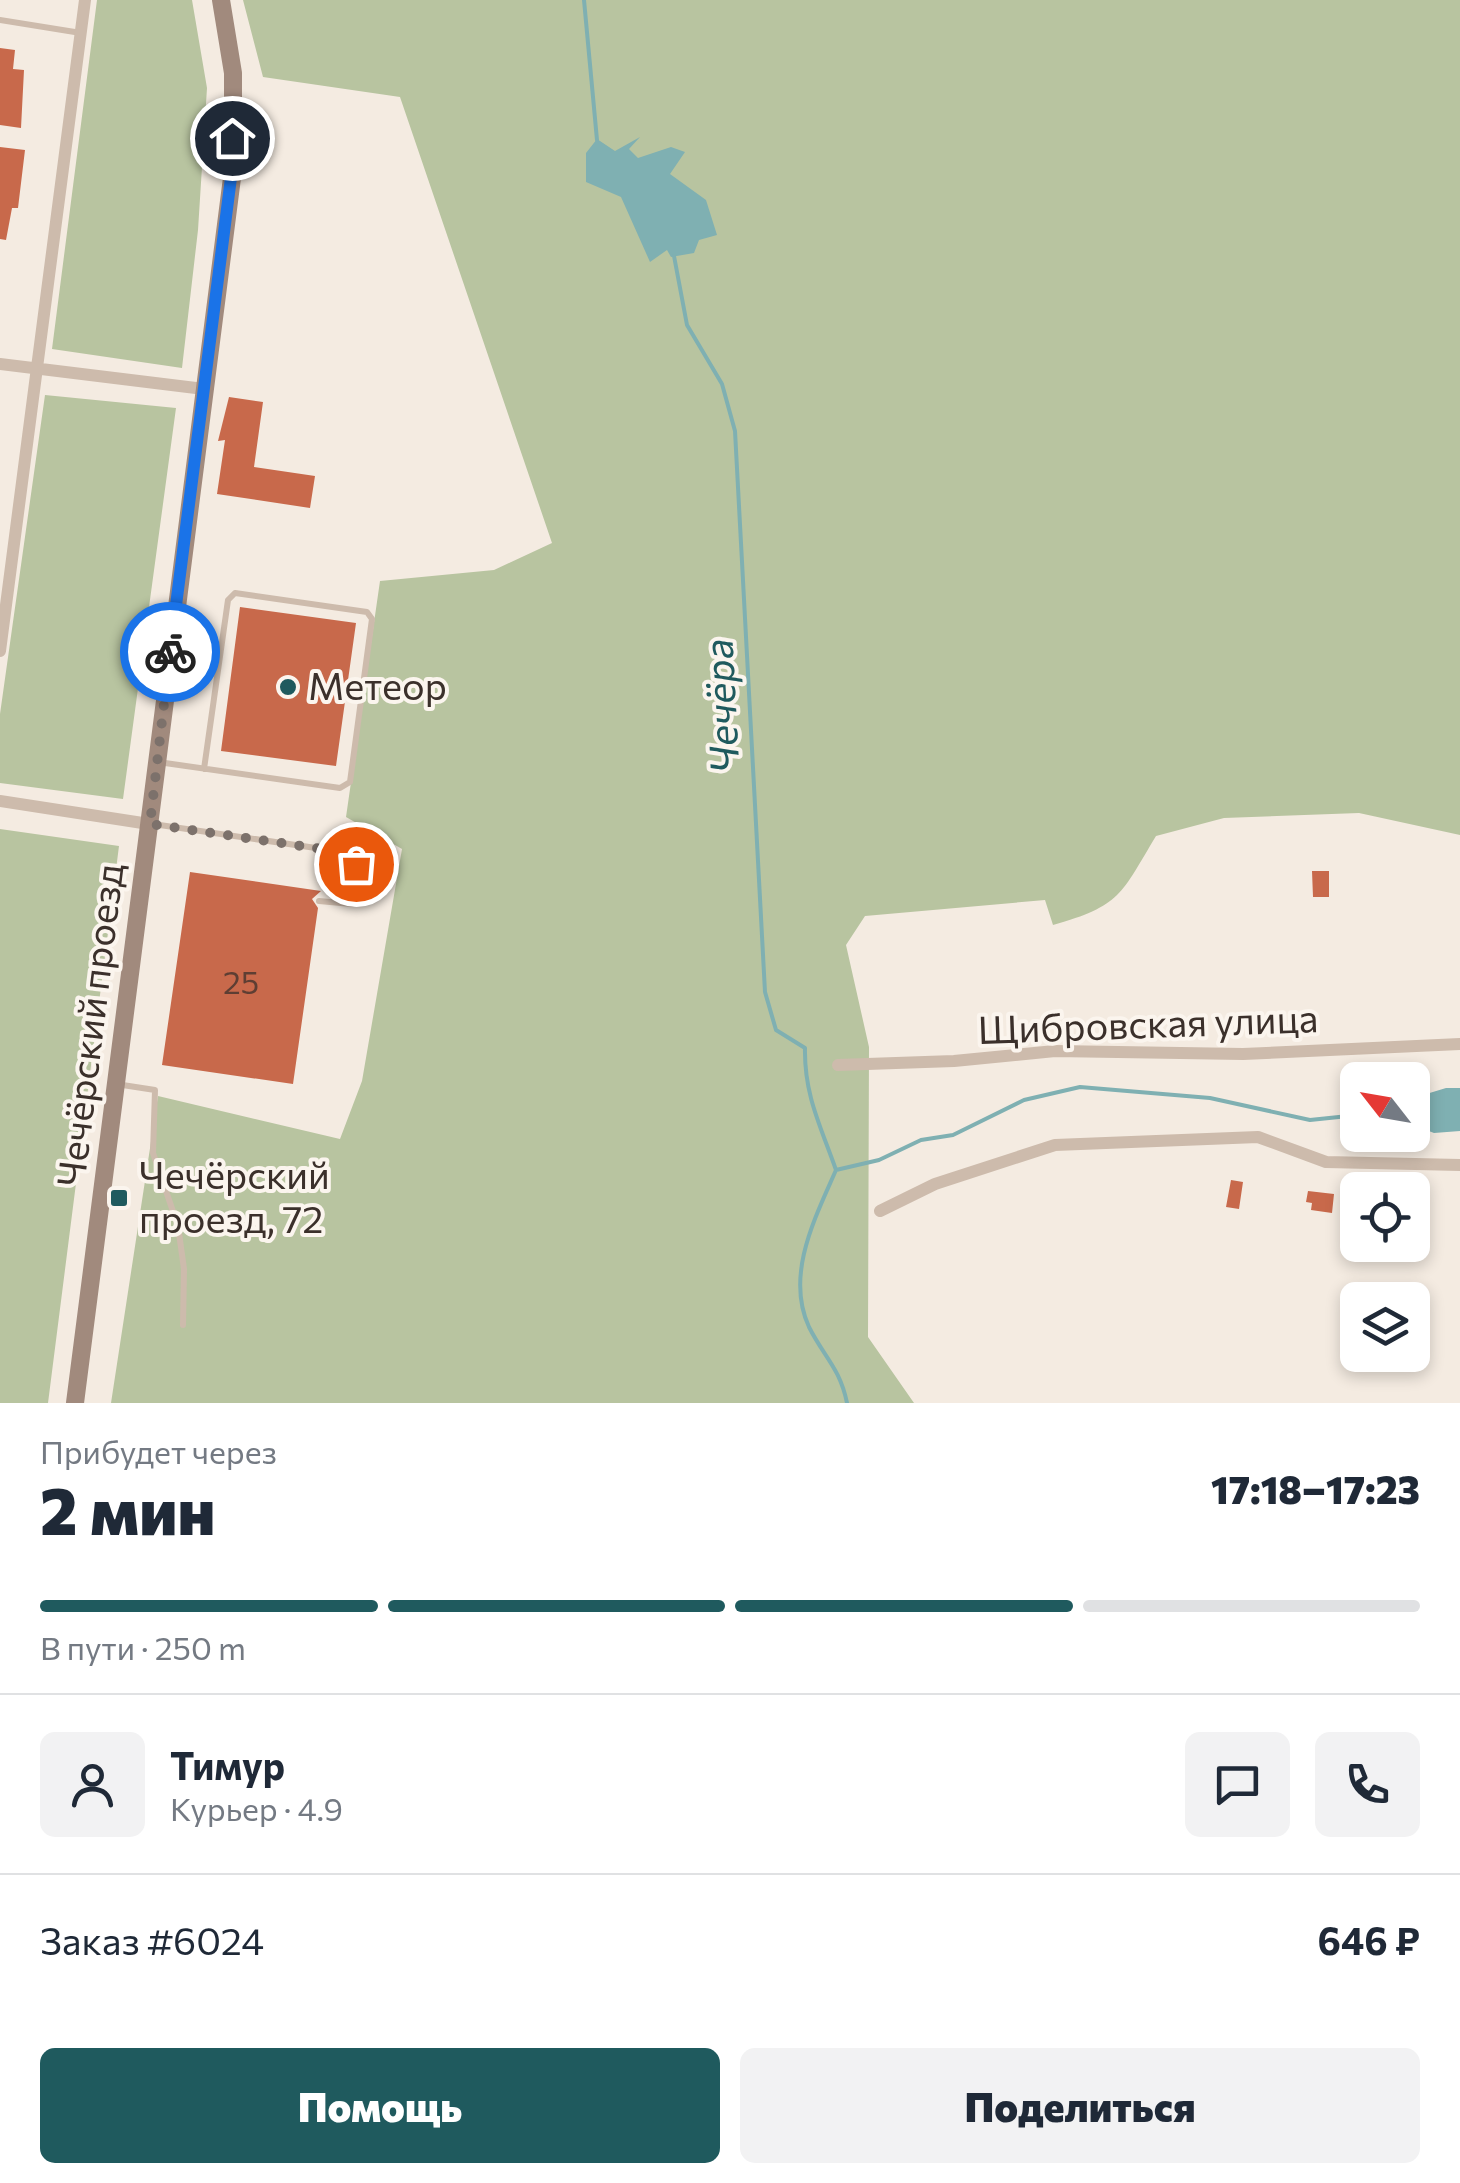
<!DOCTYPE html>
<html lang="ru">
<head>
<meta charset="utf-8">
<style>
	:root { --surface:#fff; --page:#f2f2f3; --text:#1f2937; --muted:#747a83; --line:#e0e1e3; --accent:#1f5a5e }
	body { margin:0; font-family:Commissioner,sans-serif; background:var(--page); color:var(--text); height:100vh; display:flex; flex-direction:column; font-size:38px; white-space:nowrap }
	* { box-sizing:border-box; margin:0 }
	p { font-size:32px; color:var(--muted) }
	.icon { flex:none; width:55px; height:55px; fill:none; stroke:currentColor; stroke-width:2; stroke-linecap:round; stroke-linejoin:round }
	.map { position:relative; height:1403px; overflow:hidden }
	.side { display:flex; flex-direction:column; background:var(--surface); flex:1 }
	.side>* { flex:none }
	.needle { width:65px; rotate:301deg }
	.fabs { position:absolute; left:1340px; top:1062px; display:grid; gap:20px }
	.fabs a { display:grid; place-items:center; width:90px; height:90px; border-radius:15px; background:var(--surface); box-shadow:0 5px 15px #0003; font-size:50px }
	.pin { position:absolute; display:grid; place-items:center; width:85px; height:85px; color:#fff; margin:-42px; border:5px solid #fff; border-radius:50%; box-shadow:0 2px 10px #0007 }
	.courier { position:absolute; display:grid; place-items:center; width:100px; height:100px; margin:-50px; border:8px solid #1a73e8; border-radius:50%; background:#fff; color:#222; box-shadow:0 2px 12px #0007 }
	.overview em { font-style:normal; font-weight:800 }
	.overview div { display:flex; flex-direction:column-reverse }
	.overview { display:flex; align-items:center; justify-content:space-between; height:170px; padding:0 40px }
	h1 { font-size:65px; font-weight:800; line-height:75px }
	.bar { display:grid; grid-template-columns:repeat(4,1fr); gap:15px 10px; align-content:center; height:120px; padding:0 40px }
	.bar i { height:12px; border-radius:8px; background:var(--line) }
	.bar .active { background:var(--accent) }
	.bar p { grid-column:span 4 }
	.line { display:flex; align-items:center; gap:25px; padding:0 40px; border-top:2px solid var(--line) }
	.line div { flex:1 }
	.round { display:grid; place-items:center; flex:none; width:105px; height:105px; border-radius:15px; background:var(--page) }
	.primary-button { display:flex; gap:20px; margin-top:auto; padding:20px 40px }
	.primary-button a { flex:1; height:115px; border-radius:15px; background:var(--accent); color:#fff; font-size:40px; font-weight:800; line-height:115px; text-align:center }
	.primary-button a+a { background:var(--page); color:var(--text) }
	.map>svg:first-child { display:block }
	.green { fill:#b8c4a0 }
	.water { fill:#7fb0b2 }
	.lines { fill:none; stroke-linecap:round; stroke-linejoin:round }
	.stream { stroke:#7fb0b2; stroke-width:4 }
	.building { fill:#c8694b }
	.lane { stroke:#cdbbac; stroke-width:6 }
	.street { stroke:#cdbbac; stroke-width:12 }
	.secondary { stroke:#a18a7d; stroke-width:18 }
	.done { stroke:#7c716b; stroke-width:10; stroke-dasharray:0 18 }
	.route { stroke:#1a73e8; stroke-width:12 }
	.poi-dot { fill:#1f5a5e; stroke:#fbf5ee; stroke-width:4 }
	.labels { text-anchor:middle; stroke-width:8; stroke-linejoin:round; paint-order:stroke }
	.number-label { font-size:32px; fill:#5e3e33 }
	.poi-label { font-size:38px; fill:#3b302b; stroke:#fbf5ee; text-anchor:start }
	.street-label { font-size:38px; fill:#3b302b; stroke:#fbf5ee }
	.water-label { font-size:40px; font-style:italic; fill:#1f5a5e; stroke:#fbf5ee }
</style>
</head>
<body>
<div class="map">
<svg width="1460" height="1403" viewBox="0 0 1460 1403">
	<rect width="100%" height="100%" fill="#f4ebe1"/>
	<!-- green -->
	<path class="green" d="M 97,0 L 192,0 L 207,88 L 198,230 L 182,368 L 52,349 Z
		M 243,0 L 1460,0 L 1460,835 L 1359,813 L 1224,818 L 1156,836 C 1121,894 1121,906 1053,925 L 1045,900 L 865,916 L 846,945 L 869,1047 L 868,1337 L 914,1403 L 111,1403 L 158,1096 L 340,1139 L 362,1081 L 402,849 L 346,817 L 380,581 L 494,570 L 552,543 L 400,97 L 263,77 Z
		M 45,395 L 176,408 L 123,799 L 0,783 L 0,714 Z
		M 0,829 L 119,846 L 48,1403 L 0,1403 Z"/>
	<!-- water -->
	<path class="water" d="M 640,137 L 629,149 L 638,158 L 671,147 L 685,152 L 670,174 L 706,200 L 717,235 L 699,240 L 694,253 L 671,257 L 667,250 L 650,262 L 621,197 L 586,182 L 586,153 L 597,139 L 615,151 Z
		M 1446,1088 L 1460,1088 L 1460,1131 L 1434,1133 L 1421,1128 L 1416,1115 L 1423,1095 Z"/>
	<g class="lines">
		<!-- stream -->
		<path class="stream" d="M 584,0 L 597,140
			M 674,256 L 687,325 L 722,384 L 735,431 L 765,992 L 776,1030 L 805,1048 C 804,1095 821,1127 836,1170 C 815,1218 785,1275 809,1327 C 824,1357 840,1368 847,1403
			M 836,1170 L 879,1160 L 921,1140 L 953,1135 L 1024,1100 L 1080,1087 L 1210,1098 L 1310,1120 L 1358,1115"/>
	</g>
	<!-- building -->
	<path class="building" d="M 0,48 L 15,50 L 13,69 L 24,70 L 21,128 L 0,125 Z
		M 0,147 L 25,150 L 18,208 L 12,208 L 6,240 L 0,239 Z
		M 229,397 L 263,402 L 254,467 L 315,476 L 310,508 L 217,494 L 225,440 L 218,441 Z
		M 240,607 L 356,623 L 336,766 L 221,751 Z
		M 1312,871 L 1329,871 L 1329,897 L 1313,897 Z
		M 190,872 L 321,891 L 312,899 L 318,908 L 293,1084 L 162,1065 Z
		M 1231,1180 L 1243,1182 L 1239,1209 L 1226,1207 Z
		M 1308,1191 L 1334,1194 L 1332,1213 L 1311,1210 L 1312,1203 L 1306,1202 Z"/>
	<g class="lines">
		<!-- lane -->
		<path class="lane" d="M 0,20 L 81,33
			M 158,762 L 340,788 L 350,782 L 372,619 L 367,612 L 235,593 L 228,600 L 204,769
			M 153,824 L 343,852 L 356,864 L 352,904 L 319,901
			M 116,1084 L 155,1090 L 153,1153 L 178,1226 L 184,1269 L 183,1325"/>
		<!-- street -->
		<path class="street" d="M 0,364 L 204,389
			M 0,651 L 85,0
			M 0,801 L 149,824
			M 838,1065 L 954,1061 L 1055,1051 L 1243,1054 L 1460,1044
			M 880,1211 L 935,1184 L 1055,1145 L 1258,1137 L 1326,1162 L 1460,1165"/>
		<!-- secondary -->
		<path class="secondary" d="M 75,1403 L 233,170 L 233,73 L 221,0"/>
	</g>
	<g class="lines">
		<!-- done -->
		<path class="done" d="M 170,652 L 150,824 L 343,852 L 356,864"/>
		<!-- route -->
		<path class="route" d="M 170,652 L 232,170 L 232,138"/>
	</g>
	<!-- markers -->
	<g class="poi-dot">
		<circle cx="288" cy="687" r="10"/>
		<rect x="109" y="1188" width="20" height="20" rx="5"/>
	</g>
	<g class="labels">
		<!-- number labels -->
		<g class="number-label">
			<text x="241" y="994">25</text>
		</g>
		<!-- poi labels -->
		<g class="poi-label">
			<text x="308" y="700">Метеор</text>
			<text x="139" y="1189">Чечёрский<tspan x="139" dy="44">проезд, 72</tspan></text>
		</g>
		<!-- street labels -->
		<g class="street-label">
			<text transform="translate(91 1025) rotate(-83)" y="13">Чечёрский проезд</text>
			<text transform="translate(1148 1025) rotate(-2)" y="13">Щибровская улица</text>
		</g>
		<!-- water labels -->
		<g class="water-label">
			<text transform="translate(722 706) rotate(-93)" y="14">Чечёра</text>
		</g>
	</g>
</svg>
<div class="fabs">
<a><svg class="needle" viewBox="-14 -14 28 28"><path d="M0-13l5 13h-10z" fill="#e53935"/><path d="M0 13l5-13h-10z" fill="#747a83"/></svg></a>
<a><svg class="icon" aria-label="locate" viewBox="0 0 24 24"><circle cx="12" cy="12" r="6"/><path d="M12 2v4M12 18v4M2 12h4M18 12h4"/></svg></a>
<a><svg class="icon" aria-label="layers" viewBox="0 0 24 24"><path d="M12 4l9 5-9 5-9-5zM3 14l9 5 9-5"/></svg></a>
</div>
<div class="pin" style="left:356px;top:864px;background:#ea580c"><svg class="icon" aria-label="bag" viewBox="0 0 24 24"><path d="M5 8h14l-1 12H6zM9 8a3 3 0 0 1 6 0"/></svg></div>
<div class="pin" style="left:232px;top:138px;background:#1f2937"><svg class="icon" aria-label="home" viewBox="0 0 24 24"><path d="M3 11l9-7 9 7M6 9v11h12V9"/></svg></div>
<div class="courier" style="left:170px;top:652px"><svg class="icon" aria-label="bike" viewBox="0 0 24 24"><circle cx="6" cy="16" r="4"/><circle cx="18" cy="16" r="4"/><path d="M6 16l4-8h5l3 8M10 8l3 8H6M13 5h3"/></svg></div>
</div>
<section class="side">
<div class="overview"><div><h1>2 мин</h1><p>Прибудет через</p></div><em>17:18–17:23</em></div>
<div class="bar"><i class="active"></i><i class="active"></i><i class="active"></i><i></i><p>В пути · 250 m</p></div>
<div class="line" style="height:180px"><a class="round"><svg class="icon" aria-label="person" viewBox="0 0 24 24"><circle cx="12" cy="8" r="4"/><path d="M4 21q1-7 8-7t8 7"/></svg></a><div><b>Тимур</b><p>Курьер · 4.9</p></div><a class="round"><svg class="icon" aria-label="chat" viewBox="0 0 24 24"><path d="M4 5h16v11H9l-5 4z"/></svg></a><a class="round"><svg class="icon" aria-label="phone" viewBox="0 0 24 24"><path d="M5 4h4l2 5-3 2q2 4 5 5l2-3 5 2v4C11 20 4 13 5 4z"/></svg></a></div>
<div class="line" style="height:130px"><div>Заказ #6024</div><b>646 ₽</b></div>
<div class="primary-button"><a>Помощь</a><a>Поделиться</a></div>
</section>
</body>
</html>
